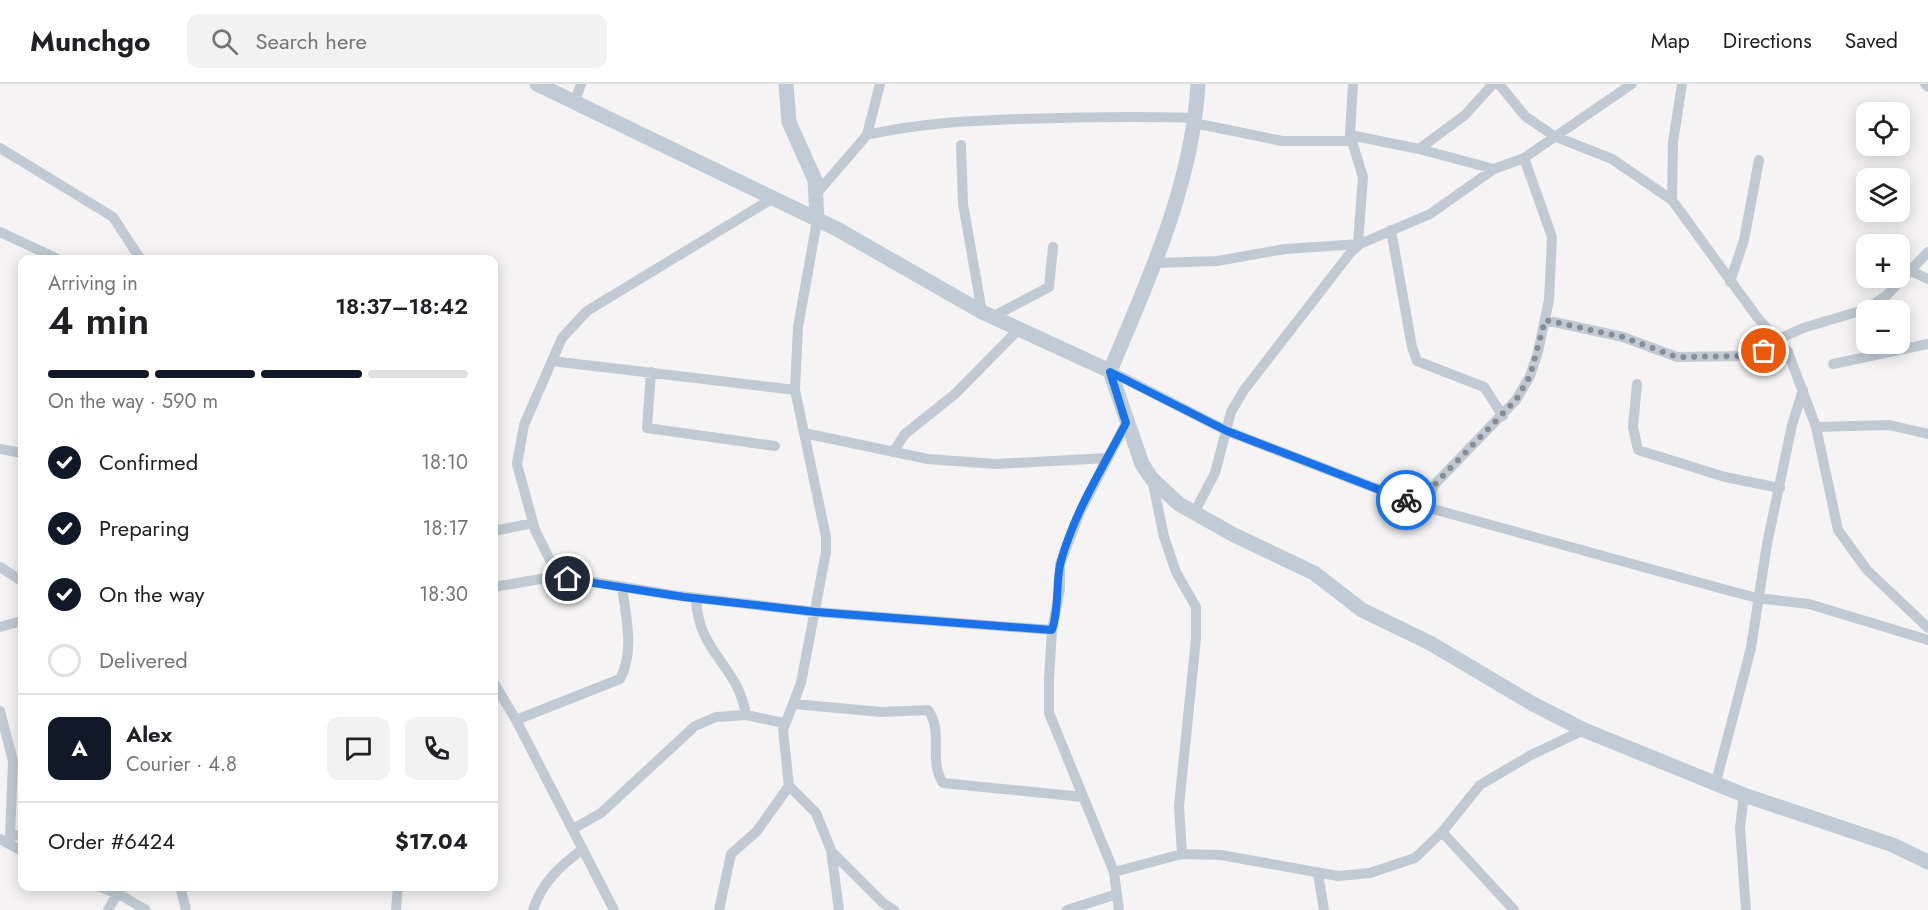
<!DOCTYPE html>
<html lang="en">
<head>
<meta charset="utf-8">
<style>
	:root { --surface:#fff; --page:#f2f2f2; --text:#202124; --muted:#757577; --line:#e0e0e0; --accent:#111827 }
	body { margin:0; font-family:Jost,sans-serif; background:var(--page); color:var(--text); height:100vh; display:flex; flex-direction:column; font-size:22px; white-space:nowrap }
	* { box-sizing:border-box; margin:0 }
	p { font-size:20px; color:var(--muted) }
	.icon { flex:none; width:33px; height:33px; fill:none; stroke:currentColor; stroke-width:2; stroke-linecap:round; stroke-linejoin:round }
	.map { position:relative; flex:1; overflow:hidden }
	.details { position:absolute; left:18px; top:171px; width:480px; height:636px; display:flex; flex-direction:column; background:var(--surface); border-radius:12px; box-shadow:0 3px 15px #0003 }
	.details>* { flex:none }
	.fabs { position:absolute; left:1856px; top:18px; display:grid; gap:12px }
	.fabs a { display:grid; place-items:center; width:54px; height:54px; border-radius:12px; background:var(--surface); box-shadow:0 3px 15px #0003; font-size:30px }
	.pin { position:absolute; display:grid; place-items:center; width:51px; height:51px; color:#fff; margin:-26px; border:3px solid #fff; border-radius:50%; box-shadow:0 2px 6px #0007 }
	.courier { position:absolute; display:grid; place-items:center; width:60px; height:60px; margin:-30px; border:4px solid #1a73e8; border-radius:50%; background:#fff; color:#222; box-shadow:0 2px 8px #0007 }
	.overview em { font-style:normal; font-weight:600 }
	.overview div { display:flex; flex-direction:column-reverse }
	.overview { display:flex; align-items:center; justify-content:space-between; height:102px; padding:0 30px }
	h1 { font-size:39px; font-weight:600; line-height:45px }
	.bar { display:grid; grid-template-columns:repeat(4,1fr); gap:9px 6px; align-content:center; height:72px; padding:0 30px }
	.bar i { height:8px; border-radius:4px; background:var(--line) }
	.bar .on { background:var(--accent) }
	.bar p { grid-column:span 4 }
	.line { display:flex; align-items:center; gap:15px; padding:0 30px; border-top:2px solid var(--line) }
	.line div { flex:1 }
	.round { display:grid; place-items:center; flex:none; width:63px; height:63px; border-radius:12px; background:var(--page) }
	ol { padding:0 30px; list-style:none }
	li { display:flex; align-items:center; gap:18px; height:66px }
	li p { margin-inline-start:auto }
	li .icon { padding:6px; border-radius:50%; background:var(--accent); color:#fff; stroke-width:4 }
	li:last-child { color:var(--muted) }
	li i { width:33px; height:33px; border:3px solid var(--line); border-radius:50% }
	header { display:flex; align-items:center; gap:36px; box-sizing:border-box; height:84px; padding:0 30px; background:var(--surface); border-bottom:2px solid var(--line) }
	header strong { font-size:28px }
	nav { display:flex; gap:33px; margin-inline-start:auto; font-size:21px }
	.search { width:420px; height:54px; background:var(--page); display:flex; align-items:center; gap:15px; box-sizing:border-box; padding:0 21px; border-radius:12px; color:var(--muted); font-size:22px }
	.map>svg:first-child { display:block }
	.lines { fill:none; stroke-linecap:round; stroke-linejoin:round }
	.street { stroke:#c1cad2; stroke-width:10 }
	.secondary { stroke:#c1cbd6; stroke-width:15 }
	.done { stroke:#868d94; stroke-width:6; stroke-dasharray:0 10.8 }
	.route { stroke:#1a73e8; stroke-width:8 }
</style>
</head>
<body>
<header>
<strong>Munchgo</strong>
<div class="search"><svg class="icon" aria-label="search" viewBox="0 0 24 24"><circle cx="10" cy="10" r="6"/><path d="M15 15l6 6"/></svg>Search here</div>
<nav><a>Map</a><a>Directions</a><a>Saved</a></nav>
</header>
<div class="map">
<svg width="1928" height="826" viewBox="0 0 1928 826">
	<rect width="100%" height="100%" fill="#f5f3f3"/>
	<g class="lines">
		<!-- street -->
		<path class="street" d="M 1353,0 L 1350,51 L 1363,93 L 1358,159
			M 1499,0 L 1525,32 L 1554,52 L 1612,75 L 1672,116 L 1757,233 L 1788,268 L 1816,343 L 1838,446 L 1867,486 L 1928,544
			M 1925,0 L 1928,3
			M 575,17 L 581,0
			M 1194,39 L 1282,57 L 1352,57
			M 867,51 C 918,39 969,37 1021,35 C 1079,33 1137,32 1195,34
			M 1350,51 L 1419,65 L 1494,85
			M 961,61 L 963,120 L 982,228
			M 0,64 L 113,133 L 141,176
			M 1419,65 L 1465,31 L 1493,0
			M 817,109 L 867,51 L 880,0
			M 1672,116 L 1673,58 L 1682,0
			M 817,137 L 798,243 L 795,306 L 826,453 L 826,468 L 801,599 L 783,646 L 789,702 L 816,729 L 831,766 L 839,826
			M 1391,146 L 1412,263 L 1417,277 L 1484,303 L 1503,332
			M 0,148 L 60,176
			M 1155,179 L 1217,177 L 1285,165 L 1360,160
			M 1911,187 L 1928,195
			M 1730,198 L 1744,156 L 1759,76
			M 992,233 L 1049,203 L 1053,163
			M 1545,236 L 1623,253 L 1677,273 L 1744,272 L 1783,263
			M 1777,256 L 1803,244 L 1867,225 L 1886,212 L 1928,168
			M 552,277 L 795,306
			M 1833,280 L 1928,260
			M 1110,287 L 1227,347 L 1422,422 L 1723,505 L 1757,514 L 1809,520 L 1928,556
			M 651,288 L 647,344 L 775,362
			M 1637,300 L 1633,343 L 1638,366 L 1725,393 L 1780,404
			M 1816,343 L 1889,341 L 1928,350
			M 804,349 L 928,375 L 996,380 L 1108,374
			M 0,365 L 22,369
			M 893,368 L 905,350 L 955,310 L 1018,246
			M 1152,395 L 1164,453 L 1176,488 L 1196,523 L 1196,554 L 1179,722 L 1182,770
			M 1422,422 L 1436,399 L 1516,316 L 1530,292 L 1538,268 L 1549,216 L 1552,153 L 1524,74
			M 1194,429 L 1215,389 L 1231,328 L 1244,306 L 1351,168 L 1360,160 L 1430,130 L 1494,85 L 1524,74 L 1632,0
			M 494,447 L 533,439
			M 0,483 L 22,497
			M 558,492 L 535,446 L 517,380 L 524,341 L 562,254 L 587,227 L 775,113
			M 494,503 L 558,492 L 672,511 L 816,528 L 1052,546
			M 696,514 C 698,570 738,580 746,631
			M 0,543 L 22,537
			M 494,599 L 516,636 L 614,826
			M 794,620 L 881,628 L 928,626 C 944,647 928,677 943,699 L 1083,713
			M 0,627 L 13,677 L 10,752
			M 516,636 L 620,595 C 635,567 626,533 622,503
			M 1716,698 L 1751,564 L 1767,460 L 1792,341 L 1803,306
			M 1744,711 L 1740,744 L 1746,826
			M 573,745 L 601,729 L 695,642 L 716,633 L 746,631 L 784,639
			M 1442,748 L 1514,826
			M 0,755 L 22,767
			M 7,758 L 10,752 L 22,751
			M 831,767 L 883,819 L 894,826
			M 1114,788 L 1182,770 L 1221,771 L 1338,792 L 1370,789 L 1415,774 L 1442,748 L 1480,701 L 1531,671 L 1584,646
			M 1318,790 L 1324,826
			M 97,802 L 119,810 L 146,826
			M 180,802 L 186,826
			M 108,826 L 121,803
			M 396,826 L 398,802
			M 533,826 C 542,798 560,782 583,765
			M 719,826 L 731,770 L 757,747 L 789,702
			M 1067,826 L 1117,810
			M 1119,826 L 1114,788 L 1049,629 L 1049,595 L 1052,546 L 1060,505 L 1060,480 L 1080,428 L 1126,339"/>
		<!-- secondary -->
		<path class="secondary" d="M 537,0 L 837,145 L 982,228 L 1110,287
			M 786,0 L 789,38 L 815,96 L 817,137
			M 1198,0 C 1192,102 1149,194 1110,287 L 1142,380 L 1152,395 L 1179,420 L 1234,451 L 1314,489 L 1362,526 L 1430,559 L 1533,620 L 1584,646 L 1744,711 L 1893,761 L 1928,778"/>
	</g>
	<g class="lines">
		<!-- done -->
		<path class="done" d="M 1406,416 L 1422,422 L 1436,399 L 1516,316 L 1530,292 L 1545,236 L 1623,253 L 1677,273 L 1744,272 L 1764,267"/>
		<!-- route -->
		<path class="route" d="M 568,495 L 684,513 L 816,528 L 1052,546 C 1060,523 1055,497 1061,477 C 1074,429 1103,383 1126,339 L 1110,288 L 1227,347 L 1406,416"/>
	</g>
</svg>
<div class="fabs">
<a><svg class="icon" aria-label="locate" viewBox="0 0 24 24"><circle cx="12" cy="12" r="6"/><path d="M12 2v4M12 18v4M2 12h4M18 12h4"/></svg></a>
<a><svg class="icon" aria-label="layers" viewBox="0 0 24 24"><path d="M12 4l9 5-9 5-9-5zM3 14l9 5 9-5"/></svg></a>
<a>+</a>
<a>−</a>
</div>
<div class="pin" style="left:1764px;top:267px;background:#ea580c"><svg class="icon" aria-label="bag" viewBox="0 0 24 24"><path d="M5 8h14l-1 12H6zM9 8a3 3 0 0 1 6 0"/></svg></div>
<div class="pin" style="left:568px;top:495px;background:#1f2937"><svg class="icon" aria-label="home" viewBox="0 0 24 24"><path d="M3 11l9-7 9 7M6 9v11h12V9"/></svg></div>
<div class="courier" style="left:1406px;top:416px"><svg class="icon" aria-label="bike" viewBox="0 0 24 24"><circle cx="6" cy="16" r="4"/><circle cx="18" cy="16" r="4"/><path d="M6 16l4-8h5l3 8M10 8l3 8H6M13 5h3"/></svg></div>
<section class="details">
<div class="overview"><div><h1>4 min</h1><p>Arriving in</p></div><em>18:37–18:42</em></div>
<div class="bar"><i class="on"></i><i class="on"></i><i class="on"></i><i></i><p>On the way · 590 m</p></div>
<ol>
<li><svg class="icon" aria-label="check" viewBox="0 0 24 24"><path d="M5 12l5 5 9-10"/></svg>Confirmed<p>18:10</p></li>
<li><svg class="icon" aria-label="check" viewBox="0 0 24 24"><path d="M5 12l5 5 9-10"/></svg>Preparing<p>18:17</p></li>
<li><svg class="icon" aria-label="check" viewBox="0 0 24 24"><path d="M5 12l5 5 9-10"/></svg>On the way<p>18:30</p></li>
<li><i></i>Delivered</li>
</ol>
<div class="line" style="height:108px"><b class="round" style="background:var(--accent);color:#fff">A</b><div><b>Alex</b><p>Courier · 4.8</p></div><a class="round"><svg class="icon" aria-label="chat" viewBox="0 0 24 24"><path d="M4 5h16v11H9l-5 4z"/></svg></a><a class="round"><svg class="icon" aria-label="phone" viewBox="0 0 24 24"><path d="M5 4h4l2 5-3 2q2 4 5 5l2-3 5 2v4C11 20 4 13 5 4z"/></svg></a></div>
<div class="line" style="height:78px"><div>Order #6424</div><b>$17.04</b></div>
</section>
</div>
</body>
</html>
